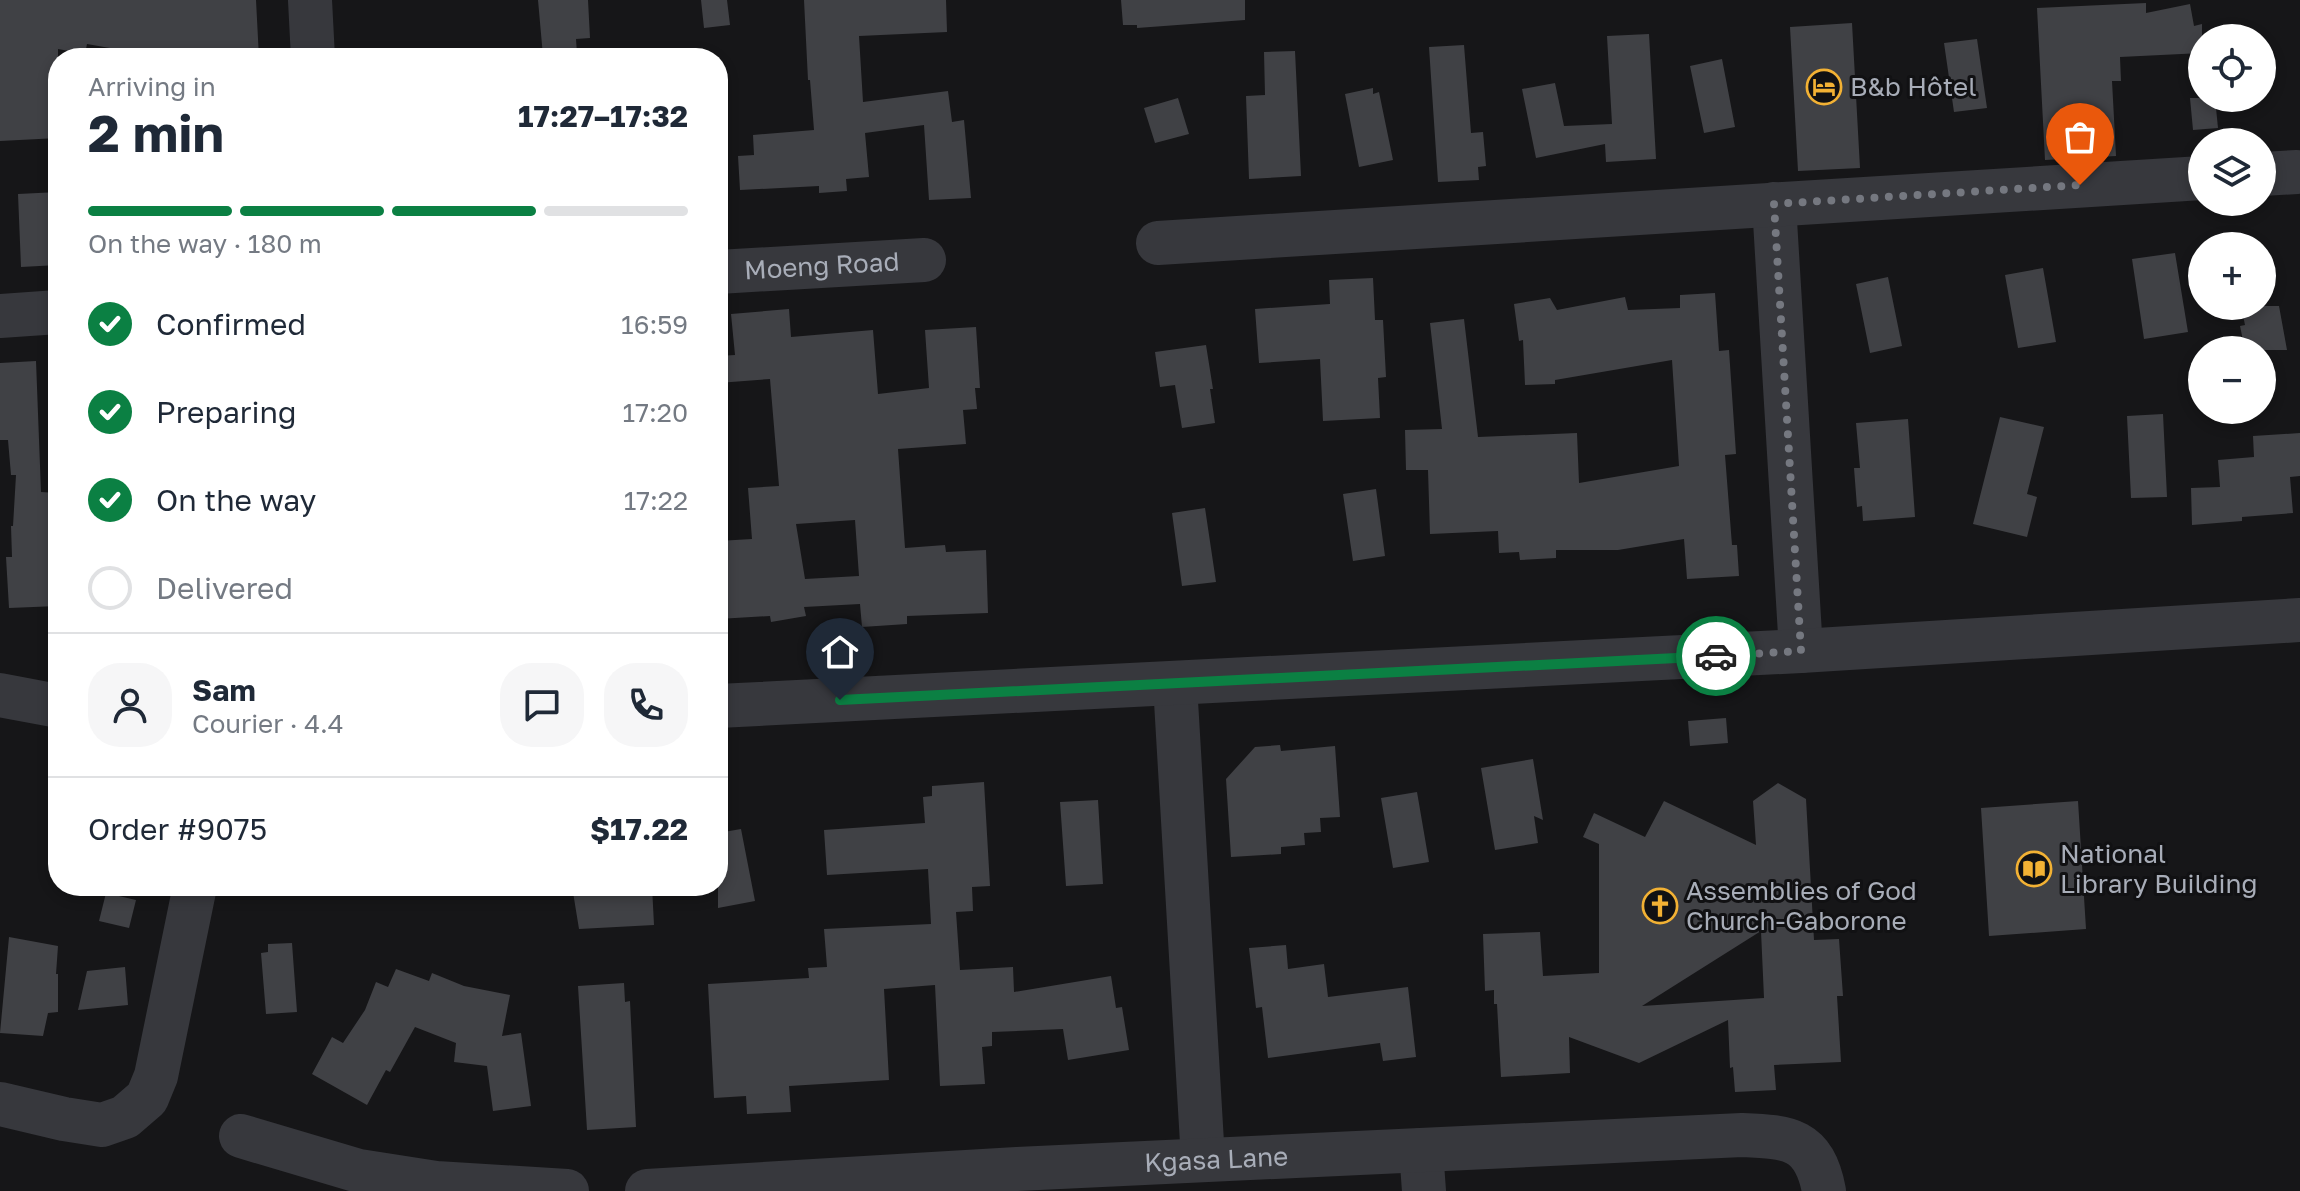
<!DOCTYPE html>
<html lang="en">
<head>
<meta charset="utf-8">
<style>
	:root { --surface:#fff; --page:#f6f6f7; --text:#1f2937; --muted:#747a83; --line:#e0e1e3; --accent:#0b8043 }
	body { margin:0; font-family:"Golos Text",sans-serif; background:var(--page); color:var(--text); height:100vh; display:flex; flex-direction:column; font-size:30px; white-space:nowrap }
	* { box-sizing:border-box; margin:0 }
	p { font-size:26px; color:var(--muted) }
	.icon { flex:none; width:44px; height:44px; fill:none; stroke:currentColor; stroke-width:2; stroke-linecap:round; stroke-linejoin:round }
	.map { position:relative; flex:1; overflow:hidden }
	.drawer { position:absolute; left:48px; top:48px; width:680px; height:848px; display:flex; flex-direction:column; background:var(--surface); border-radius:32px; box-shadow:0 4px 12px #0003 }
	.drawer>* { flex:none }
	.buttons { position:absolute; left:2188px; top:24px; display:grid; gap:16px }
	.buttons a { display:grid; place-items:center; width:88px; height:88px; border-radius:50%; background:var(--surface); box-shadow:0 4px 12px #0003; font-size:40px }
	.pin { position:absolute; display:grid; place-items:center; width:68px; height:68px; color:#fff; margin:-82px -34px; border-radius:50% 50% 50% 0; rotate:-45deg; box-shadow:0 0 8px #0007 }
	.pin .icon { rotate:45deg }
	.courier { position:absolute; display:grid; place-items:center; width:80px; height:80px; margin:-40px; border:6px solid #0b8043; border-radius:50%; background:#fff; color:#222; box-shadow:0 2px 10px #0007 }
	.head em { font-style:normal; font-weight:700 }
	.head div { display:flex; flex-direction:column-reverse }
	.head { display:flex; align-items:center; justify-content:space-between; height:136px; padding:0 40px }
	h1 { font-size:52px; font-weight:700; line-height:60px }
	.bar { display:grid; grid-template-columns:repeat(4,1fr); gap:12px 8px; align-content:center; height:96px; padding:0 40px }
	.bar i { height:10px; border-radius:6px; background:var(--line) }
	.bar .current { background:var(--accent) }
	.bar p { grid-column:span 4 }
	.line { display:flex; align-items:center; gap:20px; padding:0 40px; border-top:2px solid var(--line) }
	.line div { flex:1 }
	.round { display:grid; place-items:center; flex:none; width:84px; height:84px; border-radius:32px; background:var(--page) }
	ol { padding:0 40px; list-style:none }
	li { display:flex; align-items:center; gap:24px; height:88px }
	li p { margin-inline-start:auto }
	li .icon { padding:8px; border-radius:50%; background:var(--accent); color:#fff; stroke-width:4 }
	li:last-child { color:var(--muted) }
	li i { width:44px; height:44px; border:4px solid var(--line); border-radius:50% }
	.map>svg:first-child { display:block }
	.building { fill:#404145; fill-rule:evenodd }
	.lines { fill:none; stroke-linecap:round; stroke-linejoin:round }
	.minor { stroke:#37383d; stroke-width:44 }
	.done { stroke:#757880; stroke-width:8; stroke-dasharray:0 14.4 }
	.route { stroke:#0b8043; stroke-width:10 }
	.labels { text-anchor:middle; stroke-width:6; stroke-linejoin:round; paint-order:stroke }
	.poi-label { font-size:26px; fill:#a8adb8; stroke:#111113; text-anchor:start }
	.street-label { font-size:26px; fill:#a8adb8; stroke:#111113 }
</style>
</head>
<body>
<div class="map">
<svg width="2300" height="1191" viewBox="0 0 2300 1191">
	<rect width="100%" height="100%" fill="#161618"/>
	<!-- building -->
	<path class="building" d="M 0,0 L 256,0 L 259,58 L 138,58 L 138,53 L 87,44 L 85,54 L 58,49 L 58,138 L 0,141 Z
		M 538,0 L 588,0 L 590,38 L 576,39 L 577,54 L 543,56 Z
		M 701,0 L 727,0 L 730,25 L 704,28 Z
		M 804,0 L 946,0 L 947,32 L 859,36 L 863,102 L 948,91 L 952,122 L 964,120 L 971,198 L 929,200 L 924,125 L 865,133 L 869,177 L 846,179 L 847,191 L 819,193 L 819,186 L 740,190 L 738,156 L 754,155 L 753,135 L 814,130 L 810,80 L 808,80 Z
		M 1121,0 L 1245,0 L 1245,20 L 1137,28 L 1137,25 L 1123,25 Z
		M 2146,3 L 2146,13 L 2190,4 L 2194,26 L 2202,24 L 2202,53 L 2120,57 L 2121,81 L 2112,81 L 2116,156 L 2045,160 L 2037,8 Z
		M 1852,23 L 1860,168 L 1798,171 L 1790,27 Z
		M 1649,34 L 1656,159 L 1606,162 L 1605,144 L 1536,158 L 1522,89 L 1555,83 L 1564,126 L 1612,124 L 1607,36 Z
		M 1977,39 L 1987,108 L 1954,112 L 1944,43 Z
		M 1464,45 L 1471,133 L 1483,132 L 1486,166 L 1478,167 L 1479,180 L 1438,182 L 1429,47 Z
		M 1295,51 L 1301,176 L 1249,179 L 1246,96 L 1265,95 L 1264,52 Z
		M 1722,59 L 1735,127 L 1704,133 L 1690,66 Z
		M 1373,88 L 1373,94 L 1379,92 L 1393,160 L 1359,167 L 1345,94 Z
		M 1178,98 L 1189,134 L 1155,143 L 1144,108 Z
		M 2190,98 L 2215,98 L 2218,128 L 2193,130 Z
		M 58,192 L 58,265 L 21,267 L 18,194 Z
		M 2175,253 L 2188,332 L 2144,339 L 2132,259 Z
		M 2043,268 L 2056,342 L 2018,348 L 2005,275 Z
		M 1888,277 L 1902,346 L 1870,353 L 1856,284 Z
		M 1373,278 L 1375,320 L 1383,320 L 1386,377 L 1378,378 L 1380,418 L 1323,421 L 1320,359 L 1259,363 L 1255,309 L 1330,304 L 1329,280 Z
		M 1715,293 L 1719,351 L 1729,350 L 1736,454 L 1725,455 L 1732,545 L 1737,545 L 1739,576 L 1687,579 L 1684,539 L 1618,550 L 1556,550 L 1556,558 L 1520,560 L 1519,552 L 1499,553 L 1498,531 L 1430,534 L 1428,470 L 1406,470 L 1405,430 L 1442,429 L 1430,323 L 1464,319 L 1478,437 L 1577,433 L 1579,483 L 1679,466 L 1672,360 L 1555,380 L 1555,384 L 1525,385 L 1523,340 L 1519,341 L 1514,304 L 1550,298 L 1557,310 L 1625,297 L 1628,310 L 1680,308 L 1680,295 Z
		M 2241,306 L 2279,306 L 2287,350 L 2245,350 L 2240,326 L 2245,325 Z
		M 789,309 L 791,337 L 873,330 L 878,394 L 929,388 L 925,330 L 976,327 L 980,388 L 975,388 L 977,409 L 963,410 L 966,444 L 898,449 L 905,548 L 945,545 L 946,552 L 986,550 L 988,613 L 907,616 L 907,624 L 862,627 L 860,604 L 804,607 L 806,616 L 771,622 L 770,616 L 718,619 L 718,541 L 752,539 L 748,488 L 779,486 L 770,379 L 718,383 L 718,356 L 735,355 L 731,314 ZM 855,520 L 859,576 L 805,579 L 796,524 Z
		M 1206,345 L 1213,389 L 1210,389 L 1215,423 L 1182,428 L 1175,385 L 1160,387 L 1155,352 Z
		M 36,361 L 41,492 L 58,493 L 58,520 L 54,519 L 58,606 L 9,608 L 6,557 L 12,557 L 11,526 L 13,526 L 16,475 L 11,475 L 8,440 L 0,440 L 0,363 Z
		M 2163,414 L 2167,497 L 2131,498 L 2127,416 Z
		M 2000,417 L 2044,427 L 2027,494 L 2037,497 L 2027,537 L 1973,524 Z
		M 1908,419 L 1915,517 L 1863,521 L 1862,506 L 1857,507 L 1854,468 L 1860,468 L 1856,423 Z
		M 2300,433 L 2300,476 L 2290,477 L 2293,513 L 2242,517 L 2242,521 L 2192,525 L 2191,488 L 2220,487 L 2218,460 L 2254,457 L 2253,436 Z
		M 1376,489 L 1385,556 L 1353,561 L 1343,494 Z
		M 1205,508 L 1216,582 L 1182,586 L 1172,513 Z
		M 1726,718 L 1728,743 L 1690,746 L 1688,721 Z
		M 1280,745 L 1281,751 L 1335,746 L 1340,817 L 1320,818 L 1321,832 L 1304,833 L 1305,845 L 1281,847 L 1281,854 L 1231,857 L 1226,779 L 1255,747 Z
		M 1533,759 L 1543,820 L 1534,816 L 1538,843 L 1495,850 L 1481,768 Z
		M 984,782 L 990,886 L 972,887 L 973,911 L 956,912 L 960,970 L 1013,967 L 1014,992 L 1111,976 L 1116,1008 L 1122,1007 L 1129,1050 L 1068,1060 L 1063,1029 L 992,1032 L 992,1046 L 982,1047 L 985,1084 L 940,1086 L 935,985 L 884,989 L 889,1080 L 789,1086 L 791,1112 L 747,1114 L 746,1096 L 714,1098 L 708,984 L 809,978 L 808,968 L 827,967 L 824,929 L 931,924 L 928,869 L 827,875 L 824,830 L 925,823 L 923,797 L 932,796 L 932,786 Z
		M 1778,783 L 1806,799 L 1814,940 L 1839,939 L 1843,996 L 1837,996 L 1841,1062 L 1774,1065 L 1776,1090 L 1735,1092 L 1733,1067 L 1730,1068 L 1728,1020 L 1639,1063 L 1569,1037 L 1570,1073 L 1501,1077 L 1497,1004 L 1494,1004 L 1494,990 L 1485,991 L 1483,934 L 1540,932 L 1543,976 L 1599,973 L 1599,844 L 1583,837 L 1594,813 L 1645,837 L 1664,801 L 1756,845 L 1753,801 ZM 1761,931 L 1764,998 L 1642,1006 Z
		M 1417,792 L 1429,862 L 1393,868 L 1381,798 Z
		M 1098,800 L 1103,884 L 1066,886 L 1060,802 Z
		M 2078,801 L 2086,929 L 1989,936 L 1981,808 Z
		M 741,829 L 755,901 L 718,908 L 718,833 Z
		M 572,886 L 652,886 L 654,925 L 579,929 Z
		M 106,893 L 136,900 L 129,928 L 99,921 Z
		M 9,937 L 58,946 L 56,974 L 58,974 L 58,1012 L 48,1013 L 43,1036 L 0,1033 Z
		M 292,943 L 297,1012 L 266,1014 L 261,953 L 268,952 L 268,944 Z
		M 1286,945 L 1288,969 L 1324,964 L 1328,997 L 1408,987 L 1416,1057 L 1383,1061 L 1380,1043 L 1268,1058 L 1262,1007 L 1256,1008 L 1249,948 Z
		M 125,967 L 128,1005 L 78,1010 L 87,971 Z
		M 396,969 L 429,981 L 432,973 L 464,986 L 510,995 L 502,1036 L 521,1033 L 531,1106 L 493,1111 L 487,1066 L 454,1062 L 456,1043 L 415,1027 L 390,1072 L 386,1070 L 367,1105 L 312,1074 L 332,1037 L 343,1043 L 365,1010 L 376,982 L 388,987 Z
		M 624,983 L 625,1002 L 630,1001 L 636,1127 L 587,1130 L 578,986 Z"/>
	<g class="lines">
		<!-- minor -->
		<g class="minor">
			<path d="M 310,0 L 313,58"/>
			<path d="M 2262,174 L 2297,172"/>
			<path d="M 1774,204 L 1801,651"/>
			<path d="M 1158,243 L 2202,178"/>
			<path id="s1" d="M 718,272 L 924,260"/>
			<path d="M 0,316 L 58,312"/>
			<path d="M 1175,684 L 1203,1160"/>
			<path d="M 0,695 L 58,706"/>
			<path d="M 718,706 L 1801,651 L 2300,620"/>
			<path d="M 0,1104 L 64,1119 L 102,1125 L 125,1117 L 147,1098 L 156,1076 L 195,886"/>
			<path d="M 241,1136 L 359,1171 L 436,1183 L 567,1191"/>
			<path d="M 1421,1150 L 1424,1191"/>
			<path id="s2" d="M 647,1191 L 1017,1169 L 1742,1135 C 1789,1137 1814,1138 1824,1191"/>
		</g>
	</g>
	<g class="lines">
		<!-- done -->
		<path class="done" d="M 1716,656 L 1801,651 L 1774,204 L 2080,185"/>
		<!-- route -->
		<path class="route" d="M 840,700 L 1716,656"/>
	</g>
	<!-- icons -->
	<defs>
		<g id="hotel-ring" transform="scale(1.8)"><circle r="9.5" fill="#111113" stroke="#f2b134" stroke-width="1.5"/><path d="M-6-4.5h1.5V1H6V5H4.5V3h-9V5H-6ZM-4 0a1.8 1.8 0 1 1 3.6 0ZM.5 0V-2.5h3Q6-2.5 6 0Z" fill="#f2b134"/></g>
		<g id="library-ring" transform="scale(1.8)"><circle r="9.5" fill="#111113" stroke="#f2b134" stroke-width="1.5"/><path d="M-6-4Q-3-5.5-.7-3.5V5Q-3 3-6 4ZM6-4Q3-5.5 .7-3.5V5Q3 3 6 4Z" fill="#f2b134"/></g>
		<g id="church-ring" transform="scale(1.8)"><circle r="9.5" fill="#111113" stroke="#f2b134" stroke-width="1.5"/><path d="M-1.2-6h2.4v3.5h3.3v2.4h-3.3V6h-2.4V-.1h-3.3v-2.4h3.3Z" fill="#f2b134"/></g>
	</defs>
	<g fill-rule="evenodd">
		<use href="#hotel-ring" x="1824" y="87"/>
		<use href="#library-ring" x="2034" y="869"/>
		<use href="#church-ring" x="1660" y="906"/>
	</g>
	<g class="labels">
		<!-- poi labels -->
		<g class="poi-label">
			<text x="1850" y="96">B&amp;b Hôtel</text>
			<text x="2060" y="863">National<tspan x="2060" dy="30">Library Building</tspan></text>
			<text x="1686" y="900">Assemblies of God<tspan x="1686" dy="30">Church-Gaborone</tspan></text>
		</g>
		<!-- street labels -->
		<g class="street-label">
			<text dy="9" stroke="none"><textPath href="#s1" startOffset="104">Moeng Road</textPath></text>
			<text dy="9" stroke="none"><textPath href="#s2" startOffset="570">Kgasa Lane</textPath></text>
		</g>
	</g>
</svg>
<div class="buttons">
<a><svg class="icon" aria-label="locate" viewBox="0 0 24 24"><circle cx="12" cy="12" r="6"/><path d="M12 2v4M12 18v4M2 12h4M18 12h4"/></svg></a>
<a><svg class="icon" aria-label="layers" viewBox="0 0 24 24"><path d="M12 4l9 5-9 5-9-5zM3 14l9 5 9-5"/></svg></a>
<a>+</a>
<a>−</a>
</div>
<div class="pin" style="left:2080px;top:185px;background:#ea580c"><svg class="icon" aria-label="bag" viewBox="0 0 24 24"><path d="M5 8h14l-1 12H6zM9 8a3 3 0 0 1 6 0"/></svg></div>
<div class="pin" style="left:840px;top:700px;background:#1f2937"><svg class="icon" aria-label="home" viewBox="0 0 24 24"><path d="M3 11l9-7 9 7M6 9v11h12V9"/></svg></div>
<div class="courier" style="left:1716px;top:656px"><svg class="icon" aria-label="car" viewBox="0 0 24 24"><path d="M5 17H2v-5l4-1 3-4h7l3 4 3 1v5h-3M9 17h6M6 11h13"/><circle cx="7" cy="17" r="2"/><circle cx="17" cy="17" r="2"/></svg></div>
<section class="drawer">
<div class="head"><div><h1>2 min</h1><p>Arriving in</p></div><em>17:27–17:32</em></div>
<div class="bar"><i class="current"></i><i class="current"></i><i class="current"></i><i></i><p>On the way · 180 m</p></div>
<ol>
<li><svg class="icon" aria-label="check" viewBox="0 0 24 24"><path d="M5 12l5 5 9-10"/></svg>Confirmed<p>16:59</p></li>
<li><svg class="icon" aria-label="check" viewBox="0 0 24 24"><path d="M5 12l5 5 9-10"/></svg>Preparing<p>17:20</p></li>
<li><svg class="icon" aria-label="check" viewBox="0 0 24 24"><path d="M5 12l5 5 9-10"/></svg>On the way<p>17:22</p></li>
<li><i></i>Delivered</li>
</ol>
<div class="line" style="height:144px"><a class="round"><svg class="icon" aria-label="person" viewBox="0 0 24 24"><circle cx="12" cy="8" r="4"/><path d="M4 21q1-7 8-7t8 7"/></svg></a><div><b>Sam</b><p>Courier · 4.4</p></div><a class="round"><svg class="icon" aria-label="chat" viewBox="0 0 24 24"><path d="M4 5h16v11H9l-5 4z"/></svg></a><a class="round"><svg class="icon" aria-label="phone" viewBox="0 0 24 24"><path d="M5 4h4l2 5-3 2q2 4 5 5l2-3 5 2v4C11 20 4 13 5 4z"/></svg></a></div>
<div class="line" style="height:104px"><div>Order #9075</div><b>$17.22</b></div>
</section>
</div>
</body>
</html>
